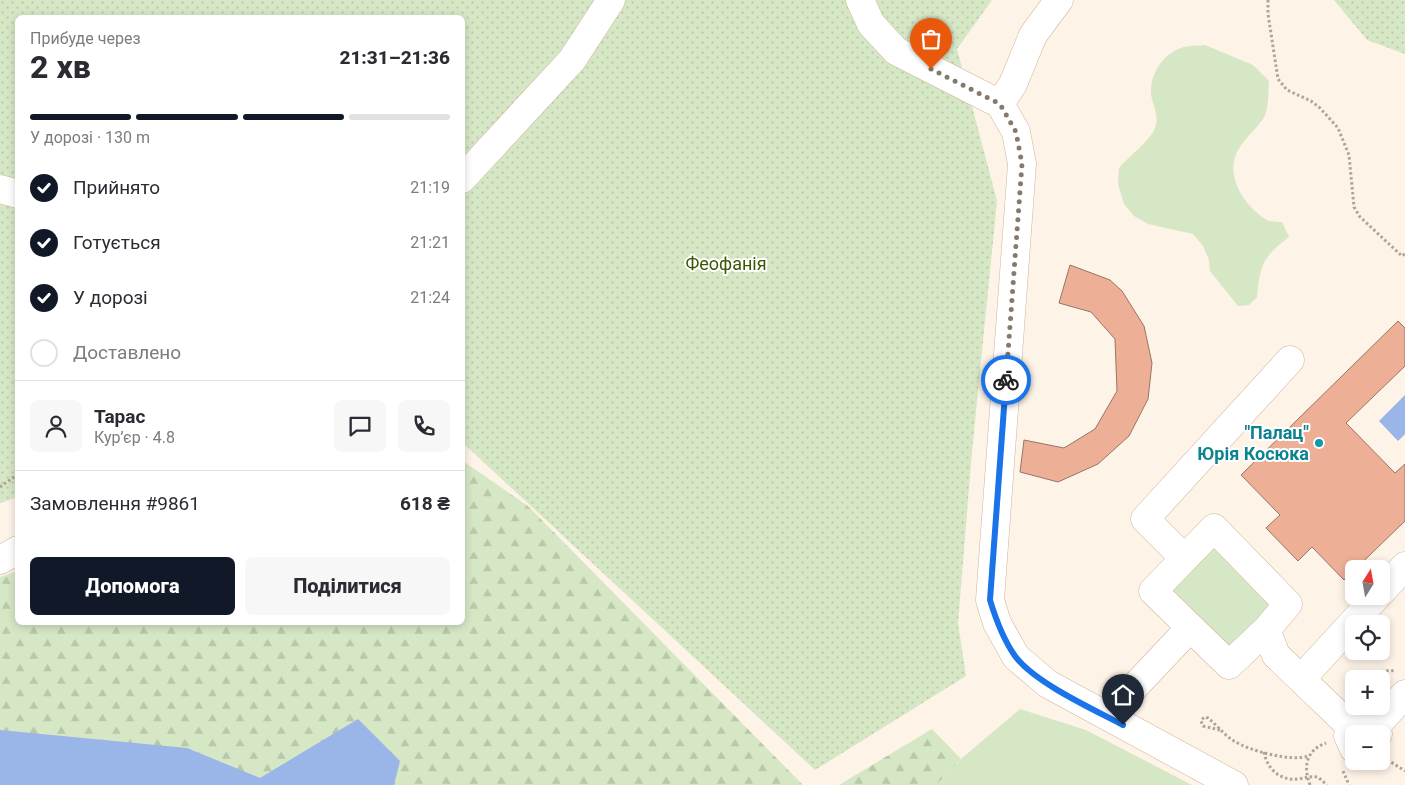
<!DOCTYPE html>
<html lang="uk">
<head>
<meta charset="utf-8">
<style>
	:root { --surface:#fff; --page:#f7f7f7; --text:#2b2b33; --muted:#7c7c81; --line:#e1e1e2; --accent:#111827 }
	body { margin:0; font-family:Roboto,sans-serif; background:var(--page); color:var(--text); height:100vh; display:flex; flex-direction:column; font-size:19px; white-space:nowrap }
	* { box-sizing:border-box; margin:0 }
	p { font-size:16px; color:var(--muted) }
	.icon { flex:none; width:28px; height:28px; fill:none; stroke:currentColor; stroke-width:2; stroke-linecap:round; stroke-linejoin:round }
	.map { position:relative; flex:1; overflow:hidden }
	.details { position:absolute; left:15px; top:15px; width:450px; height:610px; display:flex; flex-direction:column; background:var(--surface); border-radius:8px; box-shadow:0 2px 8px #0003 }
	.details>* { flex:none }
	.needle { width:32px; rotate:11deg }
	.buttons { position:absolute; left:1345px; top:560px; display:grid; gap:10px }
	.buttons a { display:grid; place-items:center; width:45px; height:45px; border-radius:8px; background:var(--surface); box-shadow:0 2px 8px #0003; font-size:25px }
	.pin { position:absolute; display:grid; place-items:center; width:42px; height:42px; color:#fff; margin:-51px -21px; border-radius:50% 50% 50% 0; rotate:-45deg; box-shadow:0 0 5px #0007 }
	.pin .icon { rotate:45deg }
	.courier { position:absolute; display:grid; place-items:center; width:50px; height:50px; margin:-25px; border:4px solid #1a73e8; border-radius:50%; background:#fff; color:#222; box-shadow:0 1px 6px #0007 }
	.overview em { font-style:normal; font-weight:800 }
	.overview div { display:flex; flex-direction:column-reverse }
	.overview { display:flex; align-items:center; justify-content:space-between; height:85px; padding:0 15px }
	h1 { font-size:32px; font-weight:800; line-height:38px }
	.bar { display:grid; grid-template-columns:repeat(4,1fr); gap:8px 5px; align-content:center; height:60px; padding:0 15px }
	.bar i { height:6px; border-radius:4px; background:var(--line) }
	.bar .on { background:var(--accent) }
	.bar p { grid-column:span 4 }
	.line { display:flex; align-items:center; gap:12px; padding:0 15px; border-top:1px solid var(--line) }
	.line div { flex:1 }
	.round { display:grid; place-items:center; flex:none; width:52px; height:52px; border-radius:8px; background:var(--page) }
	ol { padding:0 15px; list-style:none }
	li { display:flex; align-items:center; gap:15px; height:55px }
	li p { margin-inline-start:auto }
	li .icon { padding:5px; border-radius:50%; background:var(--accent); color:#fff; stroke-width:4 }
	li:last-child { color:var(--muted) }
	li i { width:28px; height:28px; border:2px solid var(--line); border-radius:50% }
	.primary-button { display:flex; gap:10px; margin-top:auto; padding:10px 15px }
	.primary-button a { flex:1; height:58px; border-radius:8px; background:var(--accent); color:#fff; font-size:20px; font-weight:800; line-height:58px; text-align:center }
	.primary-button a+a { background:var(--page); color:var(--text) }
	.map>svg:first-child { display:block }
	.grass { fill:#d6e7c5 }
	.forest { fill:url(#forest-firs) }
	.park { fill:url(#park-dots) }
	.water { fill:#9ab5e8 }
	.building { fill:#edb097; stroke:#977567 }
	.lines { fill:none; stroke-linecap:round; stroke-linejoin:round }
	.minor-casing { stroke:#ceb599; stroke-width:29 }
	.path { stroke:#aea498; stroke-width:3; stroke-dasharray:2.5 2.5; stroke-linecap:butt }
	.minor { stroke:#fff; stroke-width:28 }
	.done { stroke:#847a6e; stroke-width:5; stroke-dasharray:0 9 }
	.route { stroke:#1a73e8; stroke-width:6 }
	.culture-dot { fill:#0f9aa8; stroke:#fff; stroke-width:2 }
	.labels { text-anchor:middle; stroke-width:4; stroke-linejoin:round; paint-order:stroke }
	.park-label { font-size:18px; fill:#3a5702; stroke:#fff }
	.culture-label { font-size:18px; font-weight:bold; fill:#0d838f; stroke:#fff; text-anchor:end }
</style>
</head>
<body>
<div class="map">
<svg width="1405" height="785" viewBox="0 0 1405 785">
	<defs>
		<pattern id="forest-firs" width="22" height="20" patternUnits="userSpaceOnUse" patternTransform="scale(1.25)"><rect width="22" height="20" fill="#d6e7c5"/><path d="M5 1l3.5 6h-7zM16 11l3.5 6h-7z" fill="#b9c7aa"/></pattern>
		<pattern id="park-dots" width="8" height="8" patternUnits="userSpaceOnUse" patternTransform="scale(1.25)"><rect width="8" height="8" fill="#d6e7c5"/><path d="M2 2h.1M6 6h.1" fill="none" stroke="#b9c7aa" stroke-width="1.8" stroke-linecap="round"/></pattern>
	</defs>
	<rect width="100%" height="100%" fill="#fef3e7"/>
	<!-- grass -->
	<path class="grass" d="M 1205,45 L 1253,65 L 1269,81 C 1268,90 1269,106 1265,115 C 1261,125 1244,138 1237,152 C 1225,177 1245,207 1267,220 C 1271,222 1277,222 1282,222 L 1289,237 C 1263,257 1260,264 1257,297 L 1249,305 L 1238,306 L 1210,271 L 1209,260 L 1203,246 L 1193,234 L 1148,224 L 1134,216 L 1124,204 L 1118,184 L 1119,168 C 1129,156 1150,141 1155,128 C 1160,115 1152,105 1151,93 C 1150,74 1163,54 1181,48 C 1188,45 1197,46 1205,45 Z
		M 1209,542 L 1274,608 L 1223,651 L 1168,586 Z
		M 1020,709 L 1086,730 L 1192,785 L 936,785 L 961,759 Z"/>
	<!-- forest -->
	<path class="forest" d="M 463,461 L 528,506 L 803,785 L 0,785 L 0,577 L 17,571 L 18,622 L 462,622 Z
		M 932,729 L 961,759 L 936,785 L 839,785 Z"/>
	<!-- park -->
	<path class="park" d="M 0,0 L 992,0 L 957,49 L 997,201 L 972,451 L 958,623 L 966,676 L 815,770 L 463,443 L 462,18 L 18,18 L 18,497 L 0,503 Z
		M 1334,0 L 1405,0 L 1405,54 L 1367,40 Z"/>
	<!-- water -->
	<path class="water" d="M 1405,395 L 1405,434 L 1398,441 L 1379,421 Z
		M 358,719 L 400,761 L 394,785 L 0,785 L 0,730 L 187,748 L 260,778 Z"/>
	<!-- building -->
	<path class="building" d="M 1070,265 L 1110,280 L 1122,291 L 1144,326 L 1152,363 L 1148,399 L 1129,436 L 1098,464 L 1058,482 L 1020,472 L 1024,440 L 1064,448 L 1095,429 L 1117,391 L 1115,339 L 1091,312 L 1059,303 Z
		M 1398,321 L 1405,328 L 1405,366 L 1346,423 L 1395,473 L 1405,464 L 1405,521 L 1344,580 L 1312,547 L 1298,561 L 1266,528 L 1280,515 L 1241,475 Z"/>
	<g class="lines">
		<!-- minor casing -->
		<g class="minor-casing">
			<path id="minor" d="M 860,0 L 871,24 L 896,51 L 1000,104 L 1016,132 L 1022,164 L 990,600 L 997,623 L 1016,657 L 1048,684 L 1234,785
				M 1000,104 L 1013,84 L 1033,35 L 1059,0
				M 462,179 L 572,60 L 611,0
				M 0,189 L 18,194
				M 1214,528 L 1288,604 L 1266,630 L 1229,665 L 1153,591 Z
				M 1183,557 L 1145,519 L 1290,360
				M 0,560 L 18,550
				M 1381,592 L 1405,566
				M 1266,630 L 1276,655 L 1351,727
				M 1302,678 L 1377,596
				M 1107,716 L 1189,629
				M 1375,727 L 1405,694
				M 1354,749 L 1348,736 C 1350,724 1359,719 1370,723 L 1378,734"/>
		</g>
		<!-- path -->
		<path class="path" d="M 1268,0 L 1268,14 L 1278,79 L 1287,90 L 1311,101 L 1320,108 L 1338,128 L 1349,155 L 1354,207 L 1360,217 L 1402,256 L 1405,254
			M 0,487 L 18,474
			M 1374,679 C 1380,671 1386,670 1395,671
			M 1220,730 L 1203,726 L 1201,721 L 1204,717 L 1208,718 C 1217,725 1224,735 1234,741 C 1250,751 1291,762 1309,756
			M 1264,752 C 1267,769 1280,781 1298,779 C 1305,778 1310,776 1318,777 L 1327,785
			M 1383,757 L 1405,771
			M 1343,771 L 1349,785
			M 1310,785 C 1303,767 1306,750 1326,743"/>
		<!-- minor -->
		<use href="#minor" class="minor"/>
	</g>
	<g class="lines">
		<!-- done -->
		<path class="done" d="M 931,69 L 1000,104 L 1016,132 L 1022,164 L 1006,380"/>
		<!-- route -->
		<path class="route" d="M 1006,380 L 990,600 C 996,620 1003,639 1015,656 C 1035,683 1093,709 1123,725"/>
	</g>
	<!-- markers -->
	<circle class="culture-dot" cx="1319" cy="443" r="5"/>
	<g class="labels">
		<!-- park labels -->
		<g class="park-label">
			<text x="726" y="270">Феофанія</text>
		</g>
		<!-- culture labels -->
		<g class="culture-label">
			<text x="1309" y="439">"Палац"<tspan x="1309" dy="21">Юрія Косюка</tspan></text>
		</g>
	</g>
</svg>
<div class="buttons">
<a><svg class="needle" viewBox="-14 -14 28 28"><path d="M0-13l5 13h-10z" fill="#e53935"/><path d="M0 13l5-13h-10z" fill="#7c7c81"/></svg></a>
<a><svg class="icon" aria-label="locate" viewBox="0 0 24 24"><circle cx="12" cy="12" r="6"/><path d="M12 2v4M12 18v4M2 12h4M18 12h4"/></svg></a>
<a>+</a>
<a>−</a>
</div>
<div class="pin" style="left:931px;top:69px;background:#ea580c"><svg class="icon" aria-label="bag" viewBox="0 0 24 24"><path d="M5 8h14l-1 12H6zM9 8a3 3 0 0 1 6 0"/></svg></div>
<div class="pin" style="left:1123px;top:725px;background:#1f2937"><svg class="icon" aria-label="home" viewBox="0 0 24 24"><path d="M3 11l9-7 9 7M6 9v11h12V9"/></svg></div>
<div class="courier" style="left:1006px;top:380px"><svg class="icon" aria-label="bike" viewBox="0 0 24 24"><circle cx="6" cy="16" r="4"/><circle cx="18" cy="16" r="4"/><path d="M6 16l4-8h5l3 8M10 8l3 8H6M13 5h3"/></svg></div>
<section class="details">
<div class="overview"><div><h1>2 хв</h1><p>Прибуде через</p></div><em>21:31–21:36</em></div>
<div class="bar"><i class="on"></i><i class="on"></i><i class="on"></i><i></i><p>У дорозі · 130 m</p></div>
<ol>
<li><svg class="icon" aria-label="check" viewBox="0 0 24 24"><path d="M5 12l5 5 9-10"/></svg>Прийнято<p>21:19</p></li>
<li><svg class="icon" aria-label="check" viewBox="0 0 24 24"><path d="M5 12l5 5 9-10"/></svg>Готується<p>21:21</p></li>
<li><svg class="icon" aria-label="check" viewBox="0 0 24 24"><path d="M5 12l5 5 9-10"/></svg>У дорозі<p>21:24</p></li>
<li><i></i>Доставлено</li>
</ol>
<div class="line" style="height:90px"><a class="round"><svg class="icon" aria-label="person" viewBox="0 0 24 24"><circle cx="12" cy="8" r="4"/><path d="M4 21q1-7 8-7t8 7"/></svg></a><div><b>Тарас</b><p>Кур’єр · 4.8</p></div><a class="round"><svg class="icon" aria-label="chat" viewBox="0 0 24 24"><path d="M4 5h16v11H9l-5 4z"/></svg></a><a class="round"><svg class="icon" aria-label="phone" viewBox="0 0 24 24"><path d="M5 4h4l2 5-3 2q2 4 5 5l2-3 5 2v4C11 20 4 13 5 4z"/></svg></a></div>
<div class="line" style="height:65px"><div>Замовлення #9861</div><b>618 ₴</b></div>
<div class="primary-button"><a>Допомога</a><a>Поділитися</a></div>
</section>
</div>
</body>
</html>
